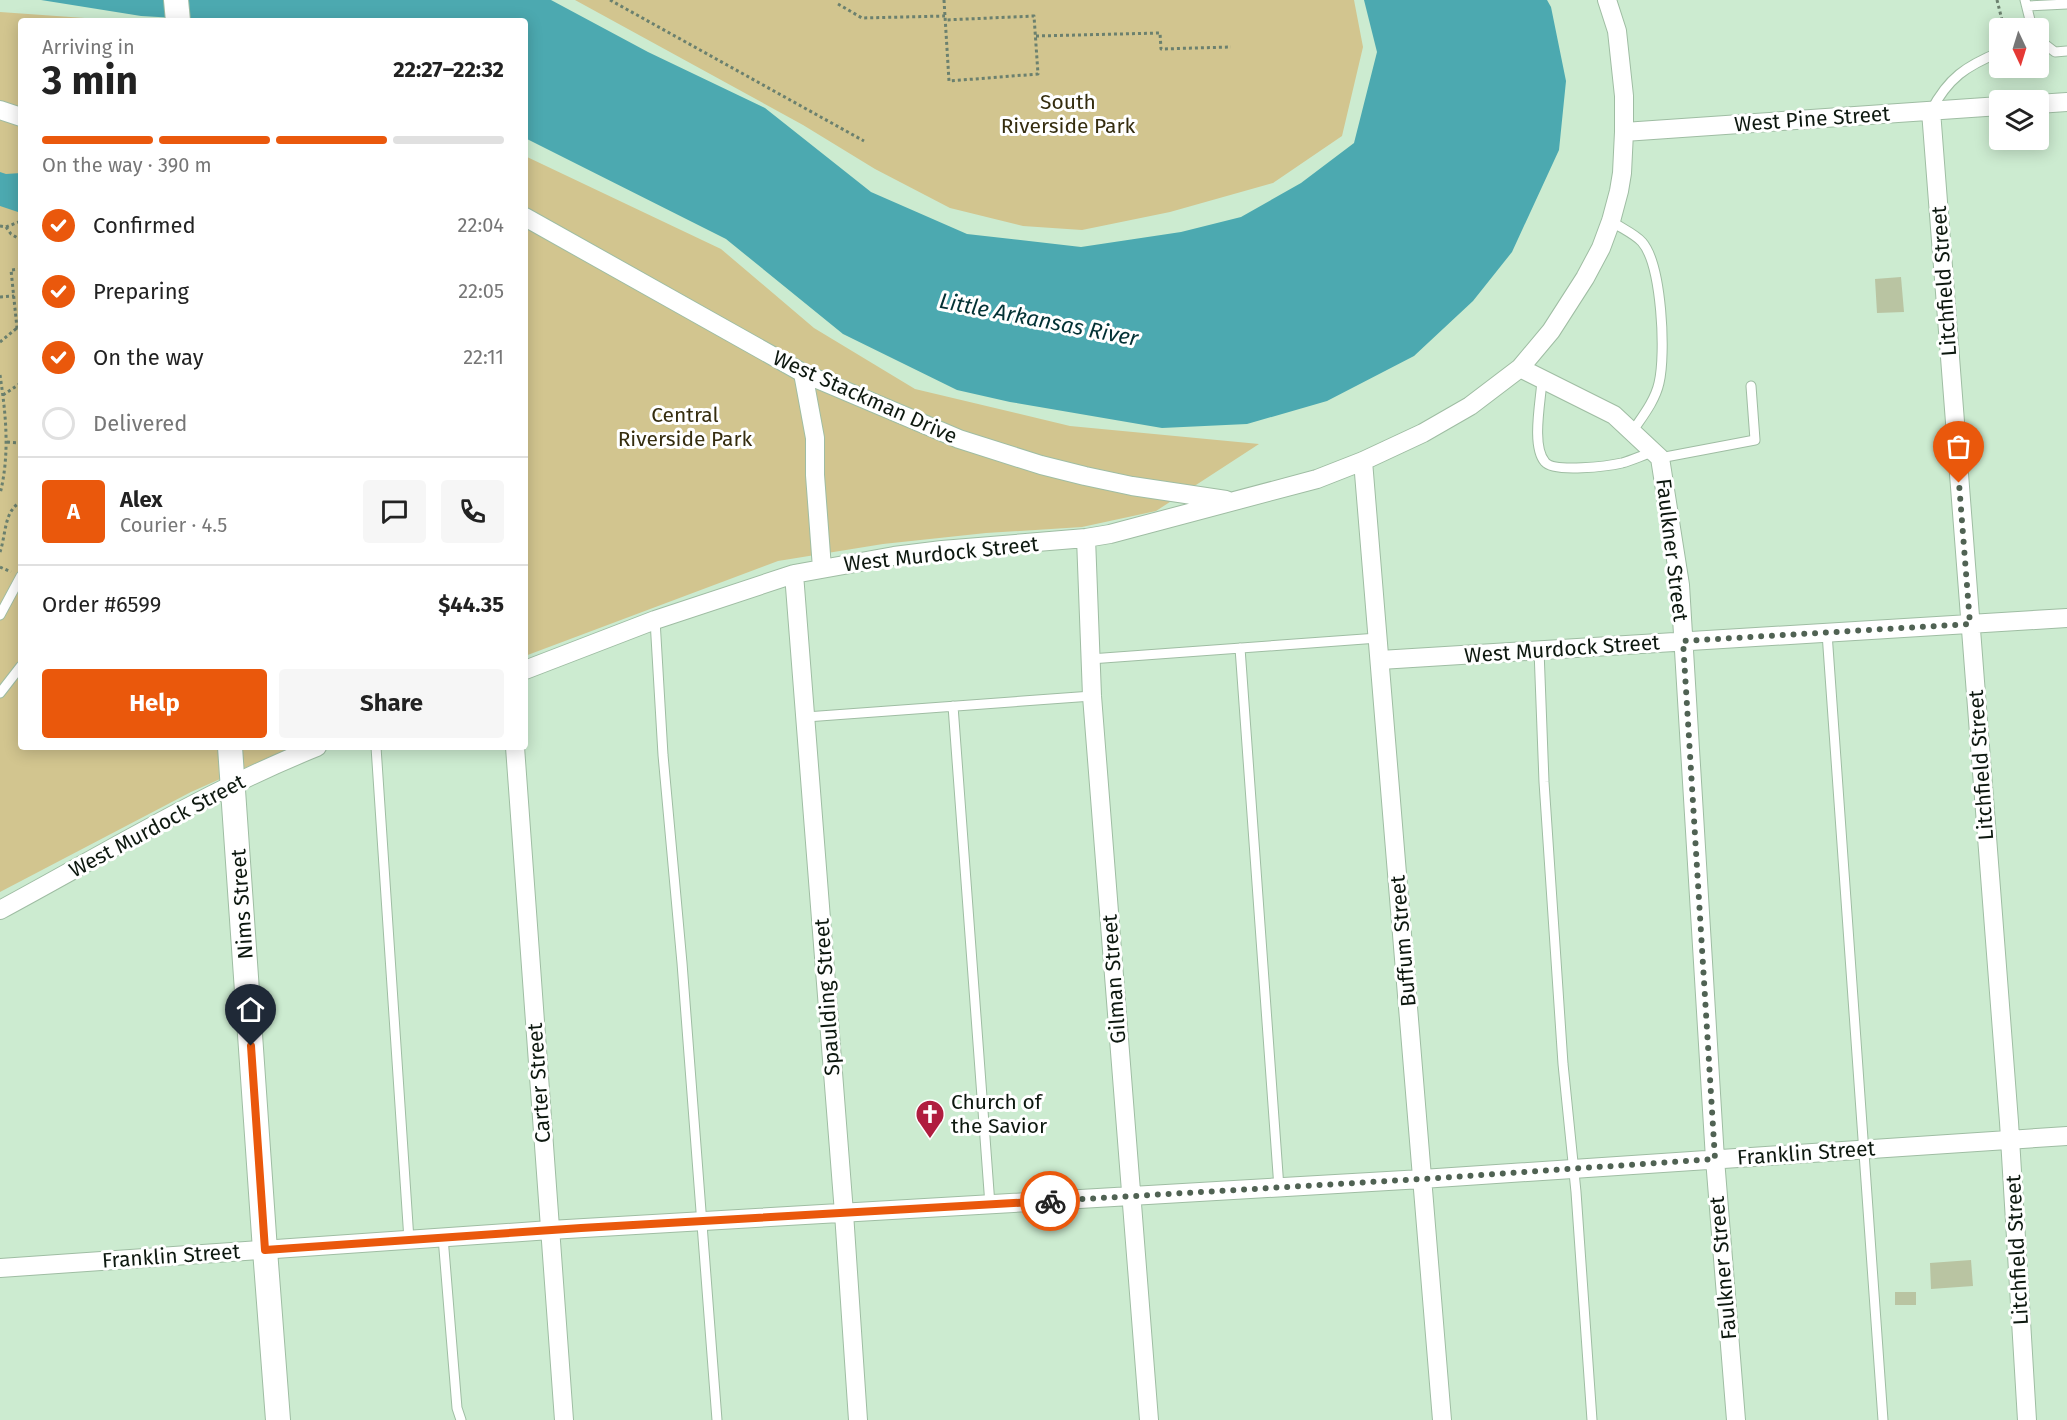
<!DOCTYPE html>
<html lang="en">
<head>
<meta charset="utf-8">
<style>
	:root { --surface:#fff; --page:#f6f6f6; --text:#222; --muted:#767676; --line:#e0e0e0; --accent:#ea580c }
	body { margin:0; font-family:"Fira Sans",sans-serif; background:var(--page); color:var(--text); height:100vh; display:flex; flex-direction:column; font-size:22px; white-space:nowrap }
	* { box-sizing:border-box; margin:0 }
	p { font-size:20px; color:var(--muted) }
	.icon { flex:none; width:33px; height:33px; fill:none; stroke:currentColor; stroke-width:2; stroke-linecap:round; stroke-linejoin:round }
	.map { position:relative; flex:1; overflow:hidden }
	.sheet { position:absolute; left:18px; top:18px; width:510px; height:732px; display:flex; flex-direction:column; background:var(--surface); border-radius:6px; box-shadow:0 3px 15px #0003 }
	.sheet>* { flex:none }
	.needle { width:39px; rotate:176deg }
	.controls { position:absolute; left:1989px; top:18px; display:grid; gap:12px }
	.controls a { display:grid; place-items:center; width:60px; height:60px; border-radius:6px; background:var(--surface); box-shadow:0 3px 15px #0003; font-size:30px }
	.pin { position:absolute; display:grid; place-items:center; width:51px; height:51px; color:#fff; margin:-62px -26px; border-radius:50% 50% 50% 0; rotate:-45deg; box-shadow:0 0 6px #0007 }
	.pin .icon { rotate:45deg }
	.courier { position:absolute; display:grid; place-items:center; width:60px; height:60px; margin:-30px; border:4px solid #ea580c; border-radius:50%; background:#fff; color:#222; box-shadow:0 2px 8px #0007 }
	.summary em { font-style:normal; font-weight:700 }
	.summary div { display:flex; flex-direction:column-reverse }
	.summary { display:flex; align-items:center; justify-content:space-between; height:102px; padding:0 24px }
	h1 { font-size:39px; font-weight:700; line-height:45px }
	.bar { display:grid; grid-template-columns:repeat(4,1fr); gap:9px 6px; align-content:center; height:72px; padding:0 24px }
	.bar i { height:8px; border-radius:4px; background:var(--line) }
	.bar .on { background:var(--accent) }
	.bar p { grid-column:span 4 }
	.line { display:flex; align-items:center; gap:15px; padding:0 24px; border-top:2px solid var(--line) }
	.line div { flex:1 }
	.round { display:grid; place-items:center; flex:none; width:63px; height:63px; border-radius:6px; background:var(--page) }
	ol { padding:0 24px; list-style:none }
	li { display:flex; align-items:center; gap:18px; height:66px }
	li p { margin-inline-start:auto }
	li .icon { padding:6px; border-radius:50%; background:var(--accent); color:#fff; stroke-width:4 }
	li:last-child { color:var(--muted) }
	li i { width:33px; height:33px; border:3px solid var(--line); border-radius:50% }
	.primary-button { display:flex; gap:12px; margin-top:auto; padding:12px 24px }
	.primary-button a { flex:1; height:69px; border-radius:6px; background:var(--accent); color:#fff; font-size:24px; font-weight:700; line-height:69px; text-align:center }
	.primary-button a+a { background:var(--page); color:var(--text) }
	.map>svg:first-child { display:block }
	.green { fill:#d2c58f }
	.water { fill:#4ca9b0 }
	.building { fill:#b9c4a2 }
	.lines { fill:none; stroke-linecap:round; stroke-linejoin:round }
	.lane-casing { stroke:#9fbda3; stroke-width:11 }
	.street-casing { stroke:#9fbda3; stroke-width:20 }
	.secondary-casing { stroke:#9fbda3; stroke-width:26 }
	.path { stroke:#6b806e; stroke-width:3; stroke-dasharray:3 3; stroke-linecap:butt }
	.lane { stroke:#fff; stroke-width:9 }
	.street { stroke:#fff; stroke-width:18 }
	.secondary { stroke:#fff; stroke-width:24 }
	.done { stroke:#506253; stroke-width:6; stroke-dasharray:0 10.8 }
	.route { stroke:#ea580c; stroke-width:8 }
	.labels { text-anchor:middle; stroke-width:6; stroke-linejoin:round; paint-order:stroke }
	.park-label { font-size:21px; fill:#352d0f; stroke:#fff }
	.street-label { font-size:21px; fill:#0d180f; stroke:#fff }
	.poi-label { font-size:21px; fill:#0d180f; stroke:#fff; text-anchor:start }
	.water-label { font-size:22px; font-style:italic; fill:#023134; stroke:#fff }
</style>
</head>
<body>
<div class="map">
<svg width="2067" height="1420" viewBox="0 0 2067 1420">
	<rect width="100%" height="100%" fill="#ccebd0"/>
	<!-- green -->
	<path class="green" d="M 575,0 L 1354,0 L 1363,47 L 1342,136 L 1273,183 L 1170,212 L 1082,230 L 1023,226 L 950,208 L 875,169 L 803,125 Z
		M 0,12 L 127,21 L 21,21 L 21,747 L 292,747 L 191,792 L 0,892 Z
		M 525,156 L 721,249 L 814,328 L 915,389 L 1070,426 L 1259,444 L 1156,511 L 1082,527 L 986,533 L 883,544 L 778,561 L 525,656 Z"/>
	<!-- water -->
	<path class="water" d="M 41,0 L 551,0 L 648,52 L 765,108 L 871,192 L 967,234 L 1081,247 L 1181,232 L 1241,217 L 1301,183 L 1354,143 L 1377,52 L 1364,0 L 1547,0 L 1551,7 L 1566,81 L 1559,150 L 1512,252 L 1473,301 L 1414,356 L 1327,401 L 1247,424 L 1162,428 L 1010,402 L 957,390 L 843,334 L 726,239 L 525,138 L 525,21 L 227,21 L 141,16 Z
		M 0,172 L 6,174 L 21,173 L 21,213 L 0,206 Z"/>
	<!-- building -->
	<path class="building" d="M 1901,277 L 1904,312 L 1877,313 L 1875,279 Z
		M 1971,1260 L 1973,1286 L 1931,1289 L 1930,1263 Z
		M 1895,1292 L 1916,1292 L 1916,1305 L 1895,1305 Z"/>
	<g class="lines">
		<!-- lane casing -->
		<g class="lane-casing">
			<path id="lane" d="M 2025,0 L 2032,28
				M 2027,6 L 2067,4
				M 2038,39 L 2055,52 L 2067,51
				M 1931,111 C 1948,78 1966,66 2000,52
				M 1611,221 C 1621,228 1635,234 1642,242 C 1662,265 1666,354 1659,383 C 1655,401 1642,417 1632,432
				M 1542,380 C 1541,400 1531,446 1545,462 C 1554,473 1609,466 1622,463 C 1633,460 1643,455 1653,452
				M 1660,458 L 1755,440 L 1751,386
				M 0,615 L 21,576
				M 655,620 L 663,755 L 682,963 L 717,1420
				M 1827,633 L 1883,1420
				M 1240,648 L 1279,1188
				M 1539,650 L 1544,782 L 1563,1064 L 1576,1192 L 1592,1420
				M 1090,659 L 1378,638
				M 0,693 L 21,666
				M 953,706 L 990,1205
				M 806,717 L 1092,696
				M 376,747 L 409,1240
				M 443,1237 L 457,1408 L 461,1420"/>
		</g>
		<!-- street casing -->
		<g class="street-casing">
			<path id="street" d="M 2038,104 L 2067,102
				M 0,110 L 21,117
				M 1931,111 L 2009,1122 L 2027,1420
				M 1624,132 L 2000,106
				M 525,217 L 803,373 L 959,439 L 1041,465 L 1085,476 L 1132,486 L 1226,500
				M 1520,368 L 1614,415 L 1660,458 L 1680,585 L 1715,1159 L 1736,1420
				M 803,373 L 815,438 L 815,475 L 822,568
				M 1363,461 L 1442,1420
				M 1086,538 L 1092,696 L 1149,1420
				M 794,574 L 844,1213 L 858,1420
				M 1380,660 L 2067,618
				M 525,670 L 655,620 L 794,574 L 894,556 L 942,550 L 1086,538 L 1110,534 L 1317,479 L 1363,461 L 1423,433 L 1470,406 L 1520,368 L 1551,331 L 1585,278 L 1601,248 L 1611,221 L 1619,191 L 1622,173 L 1624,132 L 1624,96 L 1617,31 L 1607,0
				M 515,747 L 564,1420
				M 0,910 C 104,854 207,791 317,747
				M 0,1268 L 550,1230 L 1422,1179 L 2067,1136"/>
		</g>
		<!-- secondary casing -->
		<g class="secondary-casing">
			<path id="secondary" d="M 176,0 L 178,21
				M 230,747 L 265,1250 L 278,1420"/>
		</g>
		<!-- path -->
		<path class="path" d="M 610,0 L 864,141
			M 944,0 L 949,81 L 1038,74 L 1034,16 L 945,20
			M 1997,0 L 2004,28
			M 838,4 L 862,18 L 945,16
			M 1036,36 L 1160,33 L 1161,49 L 1231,47
			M 0,226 L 6,227 L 11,234 L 21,240
			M 6,227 L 21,221
			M 21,269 L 11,270 L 17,328 L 21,327
			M 0,297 L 14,296
			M 0,342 L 17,328
			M 0,375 C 6,415 10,454 0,494
			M 3,395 L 21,383
			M 7,442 L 21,443
			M 0,552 C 6,535 4,510 21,502
			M 0,567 L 11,572"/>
		<!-- lane -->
		<use href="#lane" class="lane"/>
		<!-- street -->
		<use href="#street" class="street"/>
		<!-- secondary -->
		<use href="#secondary" class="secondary"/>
	</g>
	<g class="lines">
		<!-- done -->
		<path class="done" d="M 1050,1201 L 1422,1179 L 1715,1159 L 1683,641 L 1970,624 L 1959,483"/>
		<!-- route -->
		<path class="route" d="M 251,1046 L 265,1250 L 581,1228 L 1050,1201"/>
	</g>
	<!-- icons -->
	<defs>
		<g id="church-pin" transform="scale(1.5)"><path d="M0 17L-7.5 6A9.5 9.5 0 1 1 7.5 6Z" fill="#b01d3f" stroke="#fff"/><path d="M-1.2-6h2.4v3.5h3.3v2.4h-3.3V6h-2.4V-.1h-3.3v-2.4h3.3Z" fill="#fff"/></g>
	</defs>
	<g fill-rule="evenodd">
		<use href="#church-pin" x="930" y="1114"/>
	</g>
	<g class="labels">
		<!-- park labels -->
		<g class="park-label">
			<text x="1068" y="109">South<tspan x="1068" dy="24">Riverside Park</tspan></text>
			<text x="685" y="422">Central<tspan x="685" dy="24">Riverside Park</tspan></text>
		</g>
		<!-- street labels -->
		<g class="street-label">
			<text transform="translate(1812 119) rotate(-4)" y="7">West Pine Street</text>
			<text transform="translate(1944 281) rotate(-94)" y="7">Litchfield Street</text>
			<text transform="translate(865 397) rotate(24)" y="7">West Stackman Drive</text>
			<text transform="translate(1672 550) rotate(83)" y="7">Faulkner Street</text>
			<text transform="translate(941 554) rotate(-6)" y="7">West Murdock Street</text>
			<text transform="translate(1562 649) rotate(-4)" y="7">West Murdock Street</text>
			<text transform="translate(1981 765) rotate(-94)" y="7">Litchfield Street</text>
			<text transform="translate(157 826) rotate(-28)" y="7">West Murdock Street</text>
			<text transform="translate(242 904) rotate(-94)" y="7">Nims Street</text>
			<text transform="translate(1403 941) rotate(-95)" y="7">Buffum Street</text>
			<text transform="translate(1114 979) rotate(-94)" y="7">Gilman Street</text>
			<text transform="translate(827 997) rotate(-94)" y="7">Spaulding Street</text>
			<text transform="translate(539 1083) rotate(-94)" y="7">Carter Street</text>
			<text transform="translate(1806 1153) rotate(-4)" y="7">Franklin Street</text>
			<text transform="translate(2017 1250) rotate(-93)" y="7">Litchfield Street</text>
			<text transform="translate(171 1256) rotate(-4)" y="7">Franklin Street</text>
			<text transform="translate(1723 1268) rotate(-95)" y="7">Faulkner Street</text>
		</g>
		<!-- poi labels -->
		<g class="poi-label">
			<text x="951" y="1109">Church of<tspan x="951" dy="24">the Savior</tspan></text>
		</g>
		<!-- water labels -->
		<g class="water-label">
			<text transform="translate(1039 319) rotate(11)" y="8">Little Arkansas River</text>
		</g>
	</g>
</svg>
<div class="controls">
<a><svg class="needle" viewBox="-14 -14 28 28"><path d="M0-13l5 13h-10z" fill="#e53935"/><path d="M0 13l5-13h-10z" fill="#767676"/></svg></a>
<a><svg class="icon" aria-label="layers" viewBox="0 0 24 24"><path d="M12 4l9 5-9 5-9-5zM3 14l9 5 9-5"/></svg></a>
</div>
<div class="pin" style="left:1959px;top:483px;background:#ea580c"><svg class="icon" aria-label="bag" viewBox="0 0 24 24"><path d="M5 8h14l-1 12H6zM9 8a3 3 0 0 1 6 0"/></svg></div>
<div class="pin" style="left:251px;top:1046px;background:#1f2937"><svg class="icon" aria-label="home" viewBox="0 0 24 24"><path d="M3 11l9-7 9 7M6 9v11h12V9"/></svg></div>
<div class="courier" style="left:1050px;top:1201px"><svg class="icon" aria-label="bike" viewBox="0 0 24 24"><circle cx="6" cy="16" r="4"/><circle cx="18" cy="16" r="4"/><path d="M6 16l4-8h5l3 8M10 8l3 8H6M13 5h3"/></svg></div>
<section class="sheet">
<div class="summary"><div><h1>3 min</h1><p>Arriving in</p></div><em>22:27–22:32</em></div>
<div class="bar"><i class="on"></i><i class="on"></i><i class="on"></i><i></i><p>On the way · 390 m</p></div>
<ol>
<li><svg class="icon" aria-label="check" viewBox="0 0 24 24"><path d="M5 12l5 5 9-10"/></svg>Confirmed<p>22:04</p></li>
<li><svg class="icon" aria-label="check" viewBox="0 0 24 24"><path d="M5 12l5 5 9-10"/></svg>Preparing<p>22:05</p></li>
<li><svg class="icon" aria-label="check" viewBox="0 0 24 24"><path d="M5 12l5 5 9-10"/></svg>On the way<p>22:11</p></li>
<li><i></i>Delivered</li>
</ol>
<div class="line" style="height:108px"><b class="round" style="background:var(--accent);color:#fff">A</b><div><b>Alex</b><p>Courier · 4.5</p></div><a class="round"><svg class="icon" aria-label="chat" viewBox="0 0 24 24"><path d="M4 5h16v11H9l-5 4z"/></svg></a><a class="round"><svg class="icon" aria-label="phone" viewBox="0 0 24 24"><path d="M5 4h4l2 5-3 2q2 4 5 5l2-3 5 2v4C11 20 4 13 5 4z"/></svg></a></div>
<div class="line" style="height:78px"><div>Order #6599</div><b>$44.35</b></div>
<div class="primary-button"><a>Help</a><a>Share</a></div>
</section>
</div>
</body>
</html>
